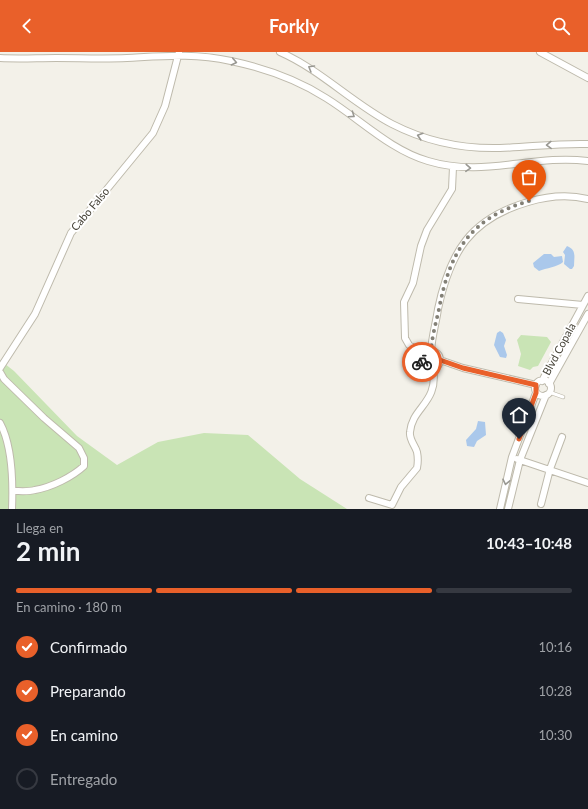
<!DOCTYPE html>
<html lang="es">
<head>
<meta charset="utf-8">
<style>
	:root { --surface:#171b24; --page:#20242c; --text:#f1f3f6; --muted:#9ea1a6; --line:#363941; --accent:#e9602a }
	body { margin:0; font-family:Lato,sans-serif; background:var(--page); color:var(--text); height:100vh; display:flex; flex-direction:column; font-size:15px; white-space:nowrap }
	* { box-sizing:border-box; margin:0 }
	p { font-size:13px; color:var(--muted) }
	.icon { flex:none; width:22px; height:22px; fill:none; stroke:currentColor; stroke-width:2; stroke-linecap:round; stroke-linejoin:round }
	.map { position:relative; height:457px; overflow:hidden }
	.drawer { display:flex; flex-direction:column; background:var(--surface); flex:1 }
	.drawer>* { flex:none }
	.pin { position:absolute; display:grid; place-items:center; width:34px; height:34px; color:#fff; margin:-41px -17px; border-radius:50% 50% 50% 0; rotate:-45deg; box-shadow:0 0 4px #0007 }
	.pin .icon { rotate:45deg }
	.courier { position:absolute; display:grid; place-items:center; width:40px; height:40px; margin:-20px; border:3px solid #e9602a; border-radius:50%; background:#fff; color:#222; box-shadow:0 1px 5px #0007 }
	.overview em { font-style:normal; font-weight:700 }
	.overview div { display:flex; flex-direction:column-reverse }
	.overview { display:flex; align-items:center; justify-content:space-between; height:68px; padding:0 16px }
	h1 { font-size:26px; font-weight:700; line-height:30px }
	.bar { display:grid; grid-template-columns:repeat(4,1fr); gap:6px 4px; align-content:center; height:48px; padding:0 16px }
	.bar i { height:5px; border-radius:3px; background:var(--line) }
	.bar .selected { background:var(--accent) }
	.bar p { grid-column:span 4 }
	ol { padding:0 16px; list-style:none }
	li { display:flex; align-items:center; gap:12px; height:44px }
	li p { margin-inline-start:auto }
	li .icon { padding:4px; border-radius:50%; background:var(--accent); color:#fff; stroke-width:4 }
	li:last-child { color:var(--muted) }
	li i { width:22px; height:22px; border:2px solid var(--line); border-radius:50% }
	header { display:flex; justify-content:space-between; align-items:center; height:52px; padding:0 16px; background:var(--accent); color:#fff; font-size:18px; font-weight:700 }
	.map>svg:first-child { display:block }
	.green { fill:#c9e4b5 }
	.water { fill:#aac8eb }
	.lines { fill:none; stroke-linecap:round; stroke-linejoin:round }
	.lane-casing { stroke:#bebaac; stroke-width:4.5 }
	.street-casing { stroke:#bebaac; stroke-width:8 }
	.lane { stroke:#fff; stroke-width:3 }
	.street { stroke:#fff; stroke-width:6 }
	.oneway { stroke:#999892 }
	.done { stroke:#838076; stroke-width:4; stroke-dasharray:0 7.2 }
	.route { stroke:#e9602a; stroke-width:5 }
	.labels { text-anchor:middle; stroke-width:4; stroke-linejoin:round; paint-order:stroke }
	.street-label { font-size:11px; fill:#464338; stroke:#fff }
</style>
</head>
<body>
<header><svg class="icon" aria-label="back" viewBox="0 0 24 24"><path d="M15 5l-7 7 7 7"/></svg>Forkly<svg class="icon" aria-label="search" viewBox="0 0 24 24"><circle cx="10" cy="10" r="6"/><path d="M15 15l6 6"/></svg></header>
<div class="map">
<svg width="588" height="457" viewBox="0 0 588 457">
	<rect width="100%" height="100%" fill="#f3f1e9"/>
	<!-- green -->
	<path class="green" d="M 521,283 L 547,285 L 551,290 L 538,314 L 533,315 L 530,318 L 518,314 L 521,302 L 517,288 Z
		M 0,308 L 14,319 L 77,384 L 117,413 L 158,390 L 204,381 L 248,383 L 300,427 L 347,457 L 0,457 Z"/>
	<!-- water -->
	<path class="water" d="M 567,194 C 577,198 574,205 574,214 L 572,217 L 570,217 L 564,212 L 565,203 L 563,200 Z
		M 544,202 L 551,202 L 554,205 L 562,204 L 563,210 C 558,215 546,216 539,219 L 534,215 L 533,211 Z
		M 500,279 L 503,281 L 506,288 L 504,294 L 507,303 L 506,306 L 500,305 L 494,293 L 497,281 Z
		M 478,369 L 485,370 L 486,383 L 477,389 L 474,395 L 467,394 L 466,388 L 476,377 Z"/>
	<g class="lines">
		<!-- lane casing -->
		<g class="lane-casing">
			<path id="lane" d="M 549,340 L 563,345"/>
		</g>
		<!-- street casing -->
		<g class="street-casing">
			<path id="street" d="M 280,0 C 321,18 352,51 392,72 C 425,89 463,97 500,96 C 529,95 559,91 588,92
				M 540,0 L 588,26
				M 0,6 C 18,7 37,6 56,6 C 79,6 103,7 127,6 C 165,4 194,1 231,9 C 264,16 298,28 326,46 C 360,67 390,98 428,109 C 484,126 532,102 588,109
				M 518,247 L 583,253
				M 431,299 C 432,284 436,271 438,257 C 450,200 470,167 528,150 C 548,144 567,142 588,147
				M422 308a9 9 0 1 1 18 0a9 9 0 1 1-18 0Z
				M 424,302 L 409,293 L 405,286 L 404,250 L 413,231 L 421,194 L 427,178 L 452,137 L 453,115
				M 440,308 L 463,316 L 536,333
				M 0,316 L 35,262 L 71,181 L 153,81 L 165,54 L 179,0
				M 0,320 L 4,327 L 44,366 L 79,396 L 84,406 L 84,414 C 72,425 52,435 35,438 C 28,440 20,439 13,439
				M535 336a8 8 0 1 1 16 0a8 8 0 1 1-16 0Z
				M 542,329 L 588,244
				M 549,332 L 588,262
				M 0,371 C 12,393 13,432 12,457
				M 517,407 L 588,431
				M 369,446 L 392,453 L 401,435 L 417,416 C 418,411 418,405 417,400 C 415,393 409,388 410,380 C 412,355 439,351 433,316
				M 541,452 L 550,417 L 562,385
				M 500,457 L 512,405 L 536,341
				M 508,457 L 520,408 L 546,343"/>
		</g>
		<!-- lane -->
		<use href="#lane" class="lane"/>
		<!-- street -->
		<use href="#street" class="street"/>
	</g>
	<!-- one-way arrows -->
	<defs><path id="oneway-chevron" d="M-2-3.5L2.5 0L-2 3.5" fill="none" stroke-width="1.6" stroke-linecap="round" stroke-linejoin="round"/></defs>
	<g class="oneway">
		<use href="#oneway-chevron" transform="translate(234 10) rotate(12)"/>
		<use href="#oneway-chevron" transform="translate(311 16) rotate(-149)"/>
		<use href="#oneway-chevron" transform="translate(352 63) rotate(34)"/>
		<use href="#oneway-chevron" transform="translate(420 84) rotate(-163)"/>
		<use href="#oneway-chevron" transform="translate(549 93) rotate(178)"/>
		<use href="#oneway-chevron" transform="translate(468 116) rotate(3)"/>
		<use href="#oneway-chevron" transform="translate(506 430) rotate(102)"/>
	</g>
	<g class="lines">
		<!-- done -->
		<path class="done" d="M 422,310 L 424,302 L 431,299 C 432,284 436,271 439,257 C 450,199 470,166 529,149"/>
		<!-- route -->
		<path class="route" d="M 422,310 L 428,316 C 434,317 438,314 440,308 L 463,316 L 536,333 L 536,341 L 519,387"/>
	</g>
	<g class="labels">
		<!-- street labels -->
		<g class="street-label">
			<text transform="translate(90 157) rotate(-50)" y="4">Cabo Falso</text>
			<text transform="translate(559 297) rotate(-62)" y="4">Blvd Copala</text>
		</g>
	</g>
</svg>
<div class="pin" style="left:529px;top:149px;background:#ea580c"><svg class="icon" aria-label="bag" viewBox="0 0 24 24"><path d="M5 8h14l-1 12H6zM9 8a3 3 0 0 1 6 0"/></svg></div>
<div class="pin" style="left:519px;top:387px;background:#1f2937"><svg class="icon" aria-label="home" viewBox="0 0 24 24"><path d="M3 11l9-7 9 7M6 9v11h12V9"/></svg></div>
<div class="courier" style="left:422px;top:310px"><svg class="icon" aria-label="bike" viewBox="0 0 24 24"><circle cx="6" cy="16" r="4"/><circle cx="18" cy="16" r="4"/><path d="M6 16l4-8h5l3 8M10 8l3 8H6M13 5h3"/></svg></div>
</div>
<section class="drawer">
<div class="overview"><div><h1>2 min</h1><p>Llega en</p></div><em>10:43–10:48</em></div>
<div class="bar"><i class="selected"></i><i class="selected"></i><i class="selected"></i><i></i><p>En camino · 180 m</p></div>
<ol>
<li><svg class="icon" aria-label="check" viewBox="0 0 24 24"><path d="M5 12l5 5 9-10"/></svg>Confirmado<p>10:16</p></li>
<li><svg class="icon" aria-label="check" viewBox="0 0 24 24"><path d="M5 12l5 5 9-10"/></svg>Preparando<p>10:28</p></li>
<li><svg class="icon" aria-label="check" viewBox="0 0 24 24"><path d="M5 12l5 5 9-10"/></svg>En camino<p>10:30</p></li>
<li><i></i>Entregado</li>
</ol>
</section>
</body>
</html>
